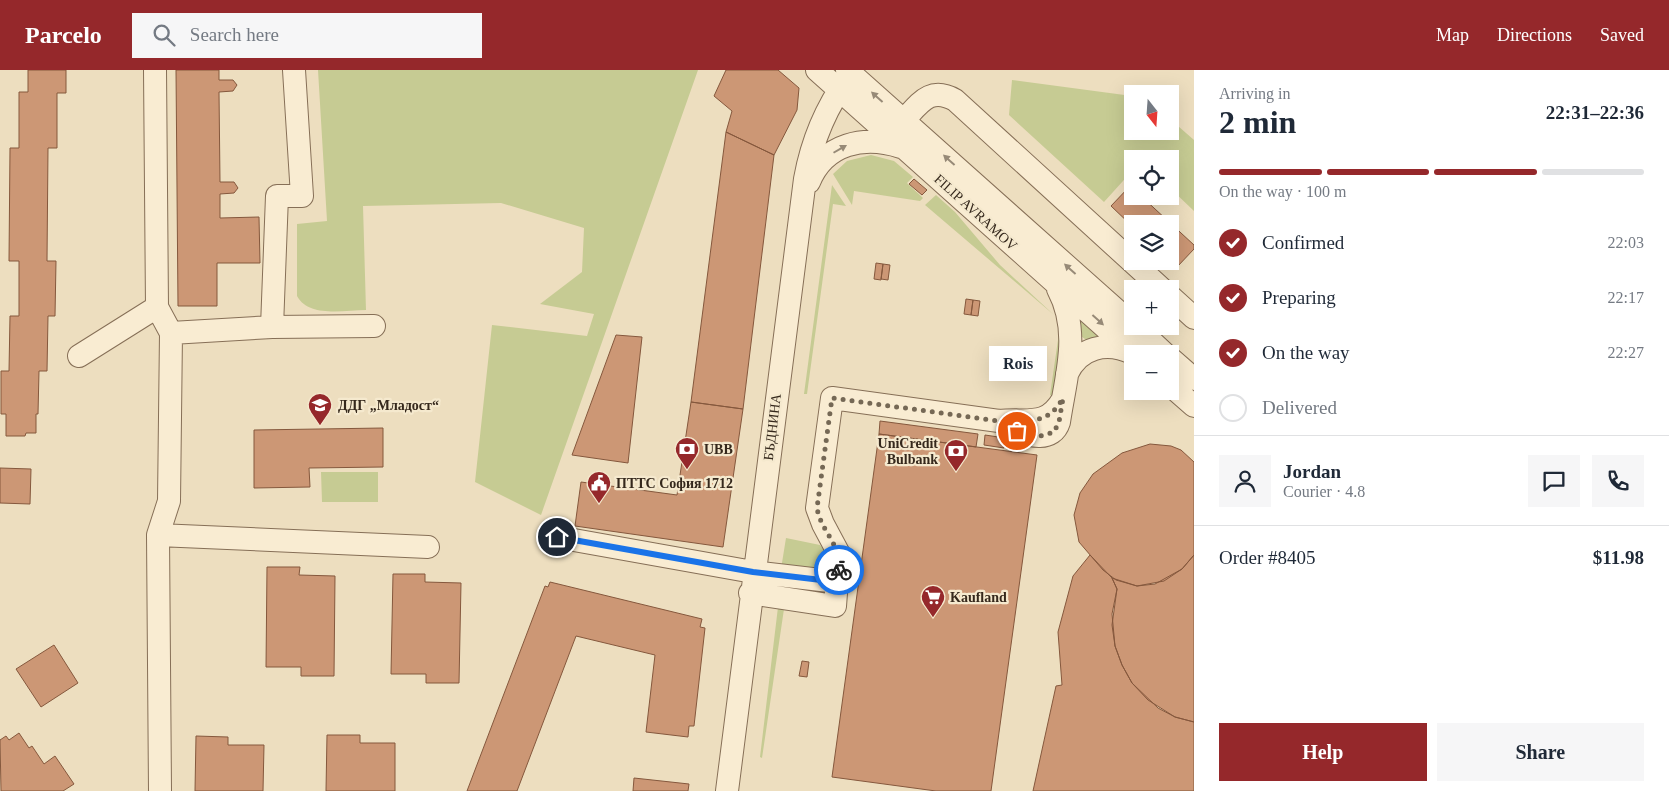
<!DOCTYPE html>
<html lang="en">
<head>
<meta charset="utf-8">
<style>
	:root { --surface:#fff; --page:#f6f6f7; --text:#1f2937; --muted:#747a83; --line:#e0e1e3; --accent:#95282b }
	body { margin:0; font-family:Georgia,serif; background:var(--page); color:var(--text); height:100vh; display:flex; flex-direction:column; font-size:19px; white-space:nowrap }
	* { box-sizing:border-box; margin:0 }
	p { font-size:16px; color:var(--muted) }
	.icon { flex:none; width:28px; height:28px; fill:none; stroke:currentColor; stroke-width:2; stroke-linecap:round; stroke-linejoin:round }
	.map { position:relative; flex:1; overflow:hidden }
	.side { display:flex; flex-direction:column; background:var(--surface); width:475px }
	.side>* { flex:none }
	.needle { width:32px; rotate:163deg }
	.fabs { position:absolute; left:1124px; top:15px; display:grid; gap:10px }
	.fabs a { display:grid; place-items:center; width:55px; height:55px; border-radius:0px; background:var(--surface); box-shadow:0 5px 20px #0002; font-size:25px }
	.pin { position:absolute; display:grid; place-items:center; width:42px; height:42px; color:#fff; margin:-21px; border:2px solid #fff; border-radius:50%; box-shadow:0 1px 5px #0007 }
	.courier { position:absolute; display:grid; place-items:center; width:50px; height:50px; margin:-25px; border:4px solid #1a73e8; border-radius:50%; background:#fff; color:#222; box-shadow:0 1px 6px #0007 }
	.bubble { position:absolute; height:35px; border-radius:0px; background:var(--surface); box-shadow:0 5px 20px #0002; font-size:16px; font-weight:800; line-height:35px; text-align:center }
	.head em { font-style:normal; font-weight:800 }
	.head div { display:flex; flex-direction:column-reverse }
	.head { display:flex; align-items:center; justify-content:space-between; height:85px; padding:0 25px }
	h1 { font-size:32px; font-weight:800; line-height:38px }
	.bar { display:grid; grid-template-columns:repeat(4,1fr); gap:8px 5px; align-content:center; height:60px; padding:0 25px }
	.bar i { height:6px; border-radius:4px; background:var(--line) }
	.bar .current { background:var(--accent) }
	.bar p { grid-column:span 4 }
	.line { display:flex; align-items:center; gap:12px; padding:0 25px; border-top:1px solid var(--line) }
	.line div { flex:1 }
	.round { display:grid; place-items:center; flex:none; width:52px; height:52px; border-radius:0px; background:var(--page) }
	ol { padding:0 25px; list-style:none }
	li { display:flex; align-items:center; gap:15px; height:55px }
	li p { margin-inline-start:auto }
	li .icon { padding:5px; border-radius:50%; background:var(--accent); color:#fff; stroke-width:4 }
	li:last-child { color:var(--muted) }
	li i { width:28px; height:28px; border:2px solid var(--line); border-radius:50% }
	.cta { display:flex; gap:10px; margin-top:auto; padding:10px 25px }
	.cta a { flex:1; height:58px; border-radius:0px; background:var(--accent); color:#fff; font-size:20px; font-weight:800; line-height:58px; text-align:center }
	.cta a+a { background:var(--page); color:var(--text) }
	header { display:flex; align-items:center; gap:30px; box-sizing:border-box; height:70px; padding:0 25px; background:var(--accent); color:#fff }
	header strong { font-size:24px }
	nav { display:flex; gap:28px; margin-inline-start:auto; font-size:18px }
	.search { width:350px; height:45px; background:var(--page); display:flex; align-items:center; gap:12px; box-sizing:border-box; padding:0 18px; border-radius:0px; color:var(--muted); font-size:19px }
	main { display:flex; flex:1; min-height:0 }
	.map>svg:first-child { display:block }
	.green { fill:#c6cb93 }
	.building { fill:#cc9775; stroke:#85583d }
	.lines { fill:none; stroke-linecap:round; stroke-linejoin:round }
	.minor-casing { stroke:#866f57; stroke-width:24 }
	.minor { stroke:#f9ecd2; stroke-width:22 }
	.oneway { fill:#978a77 }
	.done { stroke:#756855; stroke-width:5; stroke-dasharray:0 9 }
	.route { stroke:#1a73e8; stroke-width:6 }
	.labels { text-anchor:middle; stroke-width:4.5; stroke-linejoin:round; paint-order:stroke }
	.street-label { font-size:14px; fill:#35281c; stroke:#f5e9ce }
	.poi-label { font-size:14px; font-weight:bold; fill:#35281c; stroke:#f5e9ce; text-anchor:start }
</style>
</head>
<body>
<header>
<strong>Parcelo</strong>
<div class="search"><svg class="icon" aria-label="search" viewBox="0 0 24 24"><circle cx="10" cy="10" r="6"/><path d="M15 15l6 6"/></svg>Search here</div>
<nav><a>Map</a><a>Directions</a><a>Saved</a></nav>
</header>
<main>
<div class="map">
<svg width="1194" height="721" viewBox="0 0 1194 721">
	<rect width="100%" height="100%" fill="#eddebf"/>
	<!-- green -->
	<path class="green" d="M 318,0 L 698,0 L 541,445 L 475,412 L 492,255 L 587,266 L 594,244 L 540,234 L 582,202 L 584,158 L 501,133 L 363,136 L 366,240 C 344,240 309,248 297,226 L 297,154 L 327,151 Z
		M 1012,10 L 1132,26 L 1132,61 L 1170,61 L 1170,49 L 1194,70 L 1194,141 L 1170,118 L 1170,89 L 1132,89 L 1132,101 L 1104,132 L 1009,45 Z
		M 871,85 L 894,91 L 913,107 L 907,113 L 923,128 L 920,131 L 854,121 L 852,135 L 833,104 L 847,91 Z
		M 832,115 L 846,136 L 833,134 L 807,324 L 804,324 Z
		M 936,125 L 955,142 L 1000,195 L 1054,245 L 925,135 Z
		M 1079,250 L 1081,250 L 1103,268 L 1092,274 L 1078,264 Z
		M 1059,263 L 1066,264 L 1056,327 L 1050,325 Z
		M 321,402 L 378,402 L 378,432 L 322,432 Z
		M 786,468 L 820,475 C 827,483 829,491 821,500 L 781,499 Z
		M 778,537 L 784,539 L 762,688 L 760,687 Z"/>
	<!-- building -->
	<path class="building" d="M 28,0 L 66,0 L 66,23 L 57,23 L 57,78 L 48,78 L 47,191 L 56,191 L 55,246 L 48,246 L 47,301 L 39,301 L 38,344 L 36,344 L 36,363 L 26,363 L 25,366 L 6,366 L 6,344 L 1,344 L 1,301 L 9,301 L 10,246 L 19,246 L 19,191 L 9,191 L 10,78 L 19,78 L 19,22 L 28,22 Z
		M 176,0 L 219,0 L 219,10 L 233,10 L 237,15 L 233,21 L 219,22 L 220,112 L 234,112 L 238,118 L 234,123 L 220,124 L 220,148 L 259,147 L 260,193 L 217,193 L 217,236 L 178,236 Z
		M 726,0 L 778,0 L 799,18 L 797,40 L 774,85 L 726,62 L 732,41 L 714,26 Z
		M 726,62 L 774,85 L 743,339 L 691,332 Z
		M 914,109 L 927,120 L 922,125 L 909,114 Z
		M 1130,116 L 1132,118 L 1132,126 L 1141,126 L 1194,175 L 1194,179 L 1177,197 L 1170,191 L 1170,154 L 1132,154 L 1132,156 L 1111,136 Z
		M 876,193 L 883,194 L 881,210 L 874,209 Z
		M 883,194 L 890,195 L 888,210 L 881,209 Z
		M 966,229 L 973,230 L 971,245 L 964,244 Z
		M 973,230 L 980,231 L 978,246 L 971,245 Z
		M 616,265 L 642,267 L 628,393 L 572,385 Z
		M 691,332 L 743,339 L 723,477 L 575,456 L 581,412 L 677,425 Z
		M 880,351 L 978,364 L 976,377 L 879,364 Z
		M 383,358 L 383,397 L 309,398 L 310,417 L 254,418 L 254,360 Z
		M 879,364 L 1037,385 L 991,721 L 936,721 L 832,707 Z
		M 985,365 L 1005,368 L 1004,378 L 984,375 Z
		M 1150,374 L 1171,376 L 1181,380 L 1194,392 L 1194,485 L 1182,499 L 1164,511 L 1137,516 L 1116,510 L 1103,500 L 1079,472 L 1074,445 L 1080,423 L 1093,404 L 1122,383 Z
		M 0,398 L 31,399 L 30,434 L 0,433 Z
		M 1090,485 L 1112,508 L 1117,519 L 1112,544 L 1115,576 L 1122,595 L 1132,613 L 1158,638 L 1175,647 L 1194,652 L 1194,721 L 1033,721 L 1056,616 L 1062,615 L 1058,562 L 1073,506 Z
		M 1194,485 L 1194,652 L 1175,647 L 1148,630 L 1132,613 L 1122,595 L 1115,576 L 1112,555 L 1117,519 L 1112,508 L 1137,516 L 1155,514 L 1182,499 Z
		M 267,497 L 300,497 L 299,505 L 335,506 L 334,606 L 301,606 L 301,597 L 266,597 Z
		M 393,504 L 425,504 L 425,512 L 461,513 L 459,613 L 426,613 L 426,604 L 391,604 Z
		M 550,512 L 702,549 L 700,557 L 705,558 L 694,656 L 689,656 L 688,667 L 646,662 L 655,585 L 576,566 L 517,721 L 467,721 L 545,516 L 548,517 Z
		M 54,575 L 78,613 L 41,637 L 16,599 Z
		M 802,591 L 809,592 L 807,607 L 799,606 Z
		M 19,663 L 29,678 L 32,676 L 44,694 L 55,686 L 74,714 L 63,721 L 1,721 L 0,670 L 6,666 L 9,670 Z
		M 327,665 L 360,665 L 360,673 L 395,673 L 395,721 L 326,721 Z
		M 196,666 L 228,667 L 228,675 L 264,675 L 263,721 L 195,721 Z
		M 634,708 L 689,714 L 688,721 L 633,721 Z"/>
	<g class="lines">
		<!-- minor casing -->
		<g class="minor-casing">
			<path id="minor" d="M 155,0 L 157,237 L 171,263 L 169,431 L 158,465 L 160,721
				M 817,0 L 1135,284
				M 847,0 L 1132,254
				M 904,50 C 920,33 930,16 955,30 L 1162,219
				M 809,112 C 825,73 864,65 901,77
				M 1170,226 L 1194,248
				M 1135,256 L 1165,284
				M 272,257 L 277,126 L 302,126 L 294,0
				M 171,263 L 272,257 L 374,256
				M 79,286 L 157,237
				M 1170,288 L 1194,309
				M 1067,304 C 1079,277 1107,271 1132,283
				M 1170,315 L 1194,336
				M 1014,359 C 1029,367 1053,372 1059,352 C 1066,305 1081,262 1058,219
				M 158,465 L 428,477
				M 557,467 L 753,502 L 838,512
				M 750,523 L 835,536 L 839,484 L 823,454 L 817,438 L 832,328 L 999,351 C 1028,348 1046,358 1063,329
				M 727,721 L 805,109 C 812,70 827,35 851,3"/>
		</g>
		<!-- minor -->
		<use href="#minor" class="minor"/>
	</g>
	<!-- one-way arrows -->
	<defs><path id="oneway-solid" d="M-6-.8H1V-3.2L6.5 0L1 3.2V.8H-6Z" transform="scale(1.25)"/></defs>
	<g class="oneway">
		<use href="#oneway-solid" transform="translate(877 27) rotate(-138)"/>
		<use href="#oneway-solid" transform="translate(840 79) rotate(-30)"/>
		<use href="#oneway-solid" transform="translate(949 90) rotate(-138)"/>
		<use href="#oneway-solid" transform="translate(1070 199) rotate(-138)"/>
		<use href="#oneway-solid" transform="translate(1098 250) rotate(42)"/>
	</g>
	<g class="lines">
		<!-- done -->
		<path class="done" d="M 839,500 C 842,475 821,462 817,438 L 832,328 L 999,351 C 1028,348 1046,358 1063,328 L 1059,352 L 1054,362 L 1040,366 L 1017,361"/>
		<!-- route -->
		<path class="route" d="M 557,467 L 753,502 L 838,512 L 839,500"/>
	</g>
	<!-- icons -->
	<defs>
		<g id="school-pin" transform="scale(1.25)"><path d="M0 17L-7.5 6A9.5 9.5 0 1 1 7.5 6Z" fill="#95282b" stroke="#f5e9ce"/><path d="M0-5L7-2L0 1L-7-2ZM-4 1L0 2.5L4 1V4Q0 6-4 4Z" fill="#fff"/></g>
		<g id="bank-pin" transform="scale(1.25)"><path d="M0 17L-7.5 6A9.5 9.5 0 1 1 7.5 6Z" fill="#95282b" stroke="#f5e9ce"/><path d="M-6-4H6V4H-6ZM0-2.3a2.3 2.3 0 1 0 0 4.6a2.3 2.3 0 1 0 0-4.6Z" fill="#fff"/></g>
		<g id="civic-pin" transform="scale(1.25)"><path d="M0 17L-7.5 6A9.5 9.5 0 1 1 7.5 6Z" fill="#95282b" stroke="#f5e9ce"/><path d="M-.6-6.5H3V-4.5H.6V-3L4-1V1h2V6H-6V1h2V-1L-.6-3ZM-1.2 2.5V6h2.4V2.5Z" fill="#fff"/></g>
		<g id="supermarket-pin" transform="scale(1.25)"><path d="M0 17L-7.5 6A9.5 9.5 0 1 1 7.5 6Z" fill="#95282b" stroke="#f5e9ce"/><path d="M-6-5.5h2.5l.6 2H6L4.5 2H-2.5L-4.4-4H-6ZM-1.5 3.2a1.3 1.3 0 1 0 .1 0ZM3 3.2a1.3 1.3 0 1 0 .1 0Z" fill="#fff"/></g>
	</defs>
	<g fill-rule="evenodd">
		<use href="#school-pin" x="320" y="335"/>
		<use href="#bank-pin" x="687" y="379"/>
		<use href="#bank-pin" x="956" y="381"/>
		<use href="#civic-pin" x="599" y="413"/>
		<use href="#supermarket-pin" x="933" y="527"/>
	</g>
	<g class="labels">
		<!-- street labels -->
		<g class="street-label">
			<text transform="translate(976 142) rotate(42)" y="5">FILIP AVRAMOV</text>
			<text transform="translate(772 357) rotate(-83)" y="5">БЪДНИНА</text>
		</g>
		<!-- poi labels -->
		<g class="poi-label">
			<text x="338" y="340">ДДГ „Младост“</text>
			<text x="938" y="378" text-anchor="end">UniCredit<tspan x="938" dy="16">Bulbank</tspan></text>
			<text x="704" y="384">UBB</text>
			<text x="616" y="418">ПТТС София 1712</text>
			<text x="950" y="532">Kaufland</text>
		</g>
	</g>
</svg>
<div class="fabs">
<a><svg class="needle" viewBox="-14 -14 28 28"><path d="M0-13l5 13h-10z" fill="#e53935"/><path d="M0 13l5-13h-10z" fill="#747a83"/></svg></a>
<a><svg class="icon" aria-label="locate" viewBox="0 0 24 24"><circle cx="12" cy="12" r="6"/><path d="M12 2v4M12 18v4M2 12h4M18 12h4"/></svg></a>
<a><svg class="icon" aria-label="layers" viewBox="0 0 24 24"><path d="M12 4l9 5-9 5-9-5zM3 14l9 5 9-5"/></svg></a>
<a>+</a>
<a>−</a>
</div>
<div class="pin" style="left:1017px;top:361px;background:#ea580c"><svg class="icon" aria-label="bag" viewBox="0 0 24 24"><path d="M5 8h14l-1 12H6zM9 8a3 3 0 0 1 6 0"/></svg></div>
<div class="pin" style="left:557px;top:467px;background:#1f2937"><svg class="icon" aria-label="home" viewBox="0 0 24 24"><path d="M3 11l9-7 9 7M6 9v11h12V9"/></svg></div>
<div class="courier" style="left:839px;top:500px"><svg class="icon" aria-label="bike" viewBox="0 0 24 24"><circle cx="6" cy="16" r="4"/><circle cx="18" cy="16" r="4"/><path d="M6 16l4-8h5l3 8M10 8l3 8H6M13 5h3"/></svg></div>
<div class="bubble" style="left:989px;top:276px;width:58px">Rois</div>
</div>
<section class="side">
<div class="head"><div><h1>2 min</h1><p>Arriving in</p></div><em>22:31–22:36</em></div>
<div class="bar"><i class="current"></i><i class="current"></i><i class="current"></i><i></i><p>On the way · 100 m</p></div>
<ol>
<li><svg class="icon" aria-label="check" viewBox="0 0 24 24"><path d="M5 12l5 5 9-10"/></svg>Confirmed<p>22:03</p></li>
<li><svg class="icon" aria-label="check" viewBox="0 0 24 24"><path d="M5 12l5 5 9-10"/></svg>Preparing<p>22:17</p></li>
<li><svg class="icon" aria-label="check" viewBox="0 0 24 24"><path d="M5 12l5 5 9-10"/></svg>On the way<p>22:27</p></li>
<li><i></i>Delivered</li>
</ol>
<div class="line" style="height:90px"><a class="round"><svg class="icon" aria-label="person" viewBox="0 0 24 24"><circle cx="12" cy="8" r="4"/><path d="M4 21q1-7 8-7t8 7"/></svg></a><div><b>Jordan</b><p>Courier · 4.8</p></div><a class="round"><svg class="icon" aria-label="chat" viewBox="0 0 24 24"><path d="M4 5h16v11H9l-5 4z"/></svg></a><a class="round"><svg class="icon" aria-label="phone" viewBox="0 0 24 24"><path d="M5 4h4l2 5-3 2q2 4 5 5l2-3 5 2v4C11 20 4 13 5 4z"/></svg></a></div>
<div class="line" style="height:65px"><div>Order #8405</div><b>$11.98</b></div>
<div class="cta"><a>Help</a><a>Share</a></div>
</section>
</main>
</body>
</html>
